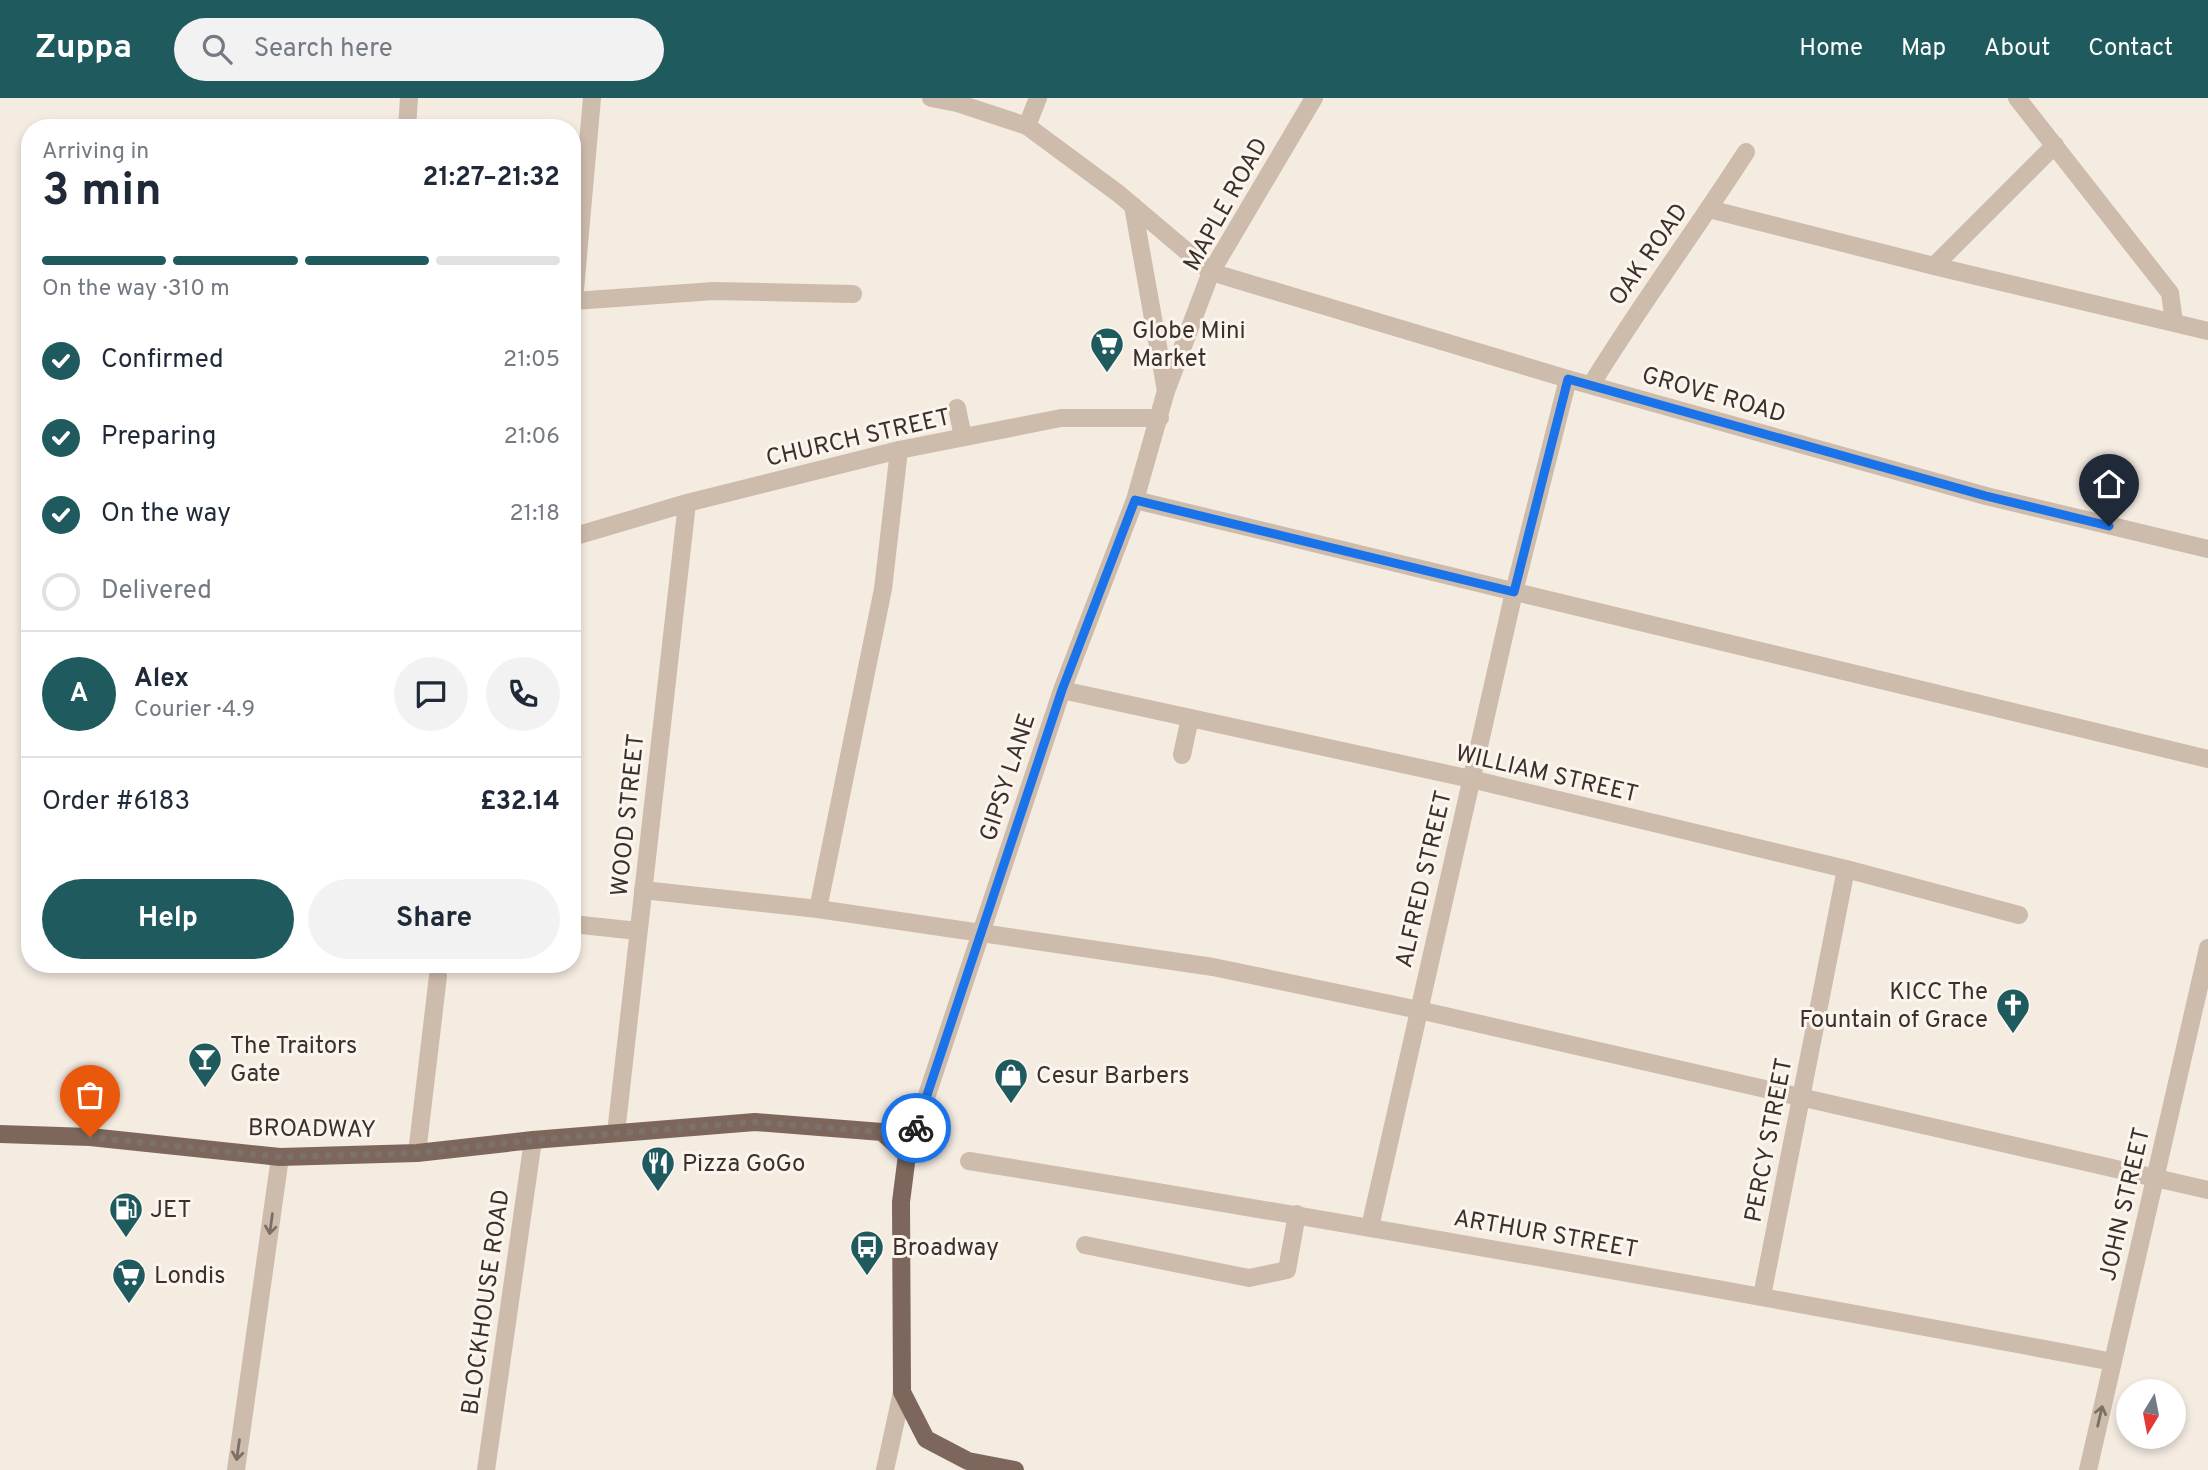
<!DOCTYPE html>
<html lang="en">
<head>
<meta charset="utf-8">
<style>
	:root { --surface:#fff; --page:#f2f2f3; --text:#1f2937; --muted:#747a83; --line:#e0e1e3; --accent:#1f5a5e }
	body { margin:0; font-family:Overpass,sans-serif; background:var(--page); color:var(--text); height:100vh; display:flex; flex-direction:column; font-size:26px; white-space:nowrap }
	* { box-sizing:border-box; margin:0 }
	p { font-size:23px; color:var(--muted) }
	.icon { flex:none; width:38px; height:38px; fill:none; stroke:currentColor; stroke-width:2; stroke-linecap:round; stroke-linejoin:round }
	.map { position:relative; flex:1; overflow:hidden }
	.details { position:absolute; left:21px; top:21px; width:560px; height:854px; display:flex; flex-direction:column; background:var(--surface); border-radius:28px; box-shadow:0 4px 10px #0003 }
	.details>* { flex:none }
	.needle { width:46px; rotate:190deg }
	.fabs { position:absolute; left:2116px; top:1281px; display:grid; gap:14px }
	.fabs a { display:grid; place-items:center; width:70px; height:70px; border-radius:50%; background:var(--surface); box-shadow:0 4px 10px #0003; font-size:35px }
	.pin { position:absolute; display:grid; place-items:center; width:60px; height:60px; color:#fff; margin:-72px -30px; border-radius:50% 50% 50% 0; rotate:-45deg; box-shadow:0 0 7px #0007 }
	.pin .icon { rotate:45deg }
	.courier { position:absolute; display:grid; place-items:center; width:70px; height:70px; margin:-35px; border:5px solid #1a73e8; border-radius:50%; background:#fff; color:#222; box-shadow:0 2px 9px #0007 }
	.headline em { font-style:normal; font-weight:700 }
	.headline div { display:flex; flex-direction:column-reverse }
	.headline { display:flex; align-items:center; justify-content:space-between; height:119px; padding:0 21px }
	h1 { font-size:46px; font-weight:700; line-height:52px }
	.bar { display:grid; grid-template-columns:repeat(4,1fr); gap:10px 7px; align-content:center; height:84px; padding:0 21px }
	.bar i { height:9px; border-radius:5px; background:var(--line) }
	.bar .current { background:var(--accent) }
	.bar p { grid-column:span 4 }
	.line { display:flex; align-items:center; gap:18px; padding:0 21px; border-top:2px solid var(--line) }
	.line div { flex:1 }
	.round { display:grid; place-items:center; flex:none; width:74px; height:74px; border-radius:37px; background:var(--page) }
	ol { padding:0 21px; list-style:none }
	li { display:flex; align-items:center; gap:21px; height:77px }
	li p { margin-inline-start:auto }
	li .icon { padding:7px; border-radius:50%; background:var(--accent); color:#fff; stroke-width:4 }
	li:last-child { color:var(--muted) }
	li i { width:38px; height:38px; border:4px solid var(--line); border-radius:50% }
	.cta { display:flex; gap:14px; margin-top:auto; padding:14px 21px }
	.cta a { flex:1; height:80px; border-radius:42px; background:var(--accent); color:#fff; font-size:28px; font-weight:700; line-height:80px; text-align:center }
	.cta a+a { background:var(--page); color:var(--text) }
	header { display:flex; align-items:center; gap:42px; box-sizing:border-box; height:98px; padding:0 35px; background:var(--accent); color:#fff }
	header strong { font-size:33px }
	nav { display:flex; gap:38px; margin-inline-start:auto; font-size:24px }
	.search { width:490px; height:63px; background:var(--page); display:flex; align-items:center; gap:18px; box-sizing:border-box; padding:0 24px; border-radius:38px; color:var(--muted); font-size:26px }
	.map>svg:first-child { display:block }
	.lines { fill:none; stroke-linecap:round; stroke-linejoin:round }
	.lane { stroke:#cdbbac; stroke-width:18 }
	.street { stroke:#cdbbac; stroke-width:18 }
	.primary { stroke:#7d675c; stroke-width:18 }
	.oneway { stroke:#7d6f65 }
	.done { stroke:#7c716b; stroke-width:7; stroke-dasharray:0 12.6 }
	.route { stroke:#1a73e8; stroke-width:9 }
	.labels { text-anchor:middle; stroke-width:6; stroke-linejoin:round; paint-order:stroke }
	.street-label { font-size:24px; fill:#3b302b; stroke:#fbf5ee }
	.poi-label { font-size:24px; fill:#3b302b; stroke:#fbf5ee; text-anchor:start }
</style>
</head>
<body>
<header>
<strong>Zuppa</strong>
<div class="search"><svg class="icon" aria-label="search" viewBox="0 0 24 24"><circle cx="10" cy="10" r="6"/><path d="M15 15l6 6"/></svg>Search here</div>
<nav><a>Home</a><a>Map</a><a>About</a><a>Contact</a></nav>
</header>
<div class="map">
<svg width="2208" height="1372" viewBox="0 0 2208 1372">
	<rect width="100%" height="100%" fill="#f4ebe1"/>
	<g class="lines">
		<!-- lane -->
		<path class="lane" d="M 592,0 L 574,203 L 714,193 L 853,196
			M 2017,0 L 2170,195 L 2174,224
			M 1027,28 L 1038,0
			M 407,30 L 409,0
			M 1133,108 L 1166,293
			M 1709,111 L 1934,168 L 2208,233
			M 1934,168 L 2055,47
			M 957,310 L 963,339
			M 1135,402 L 2208,661
			M 1182,657 L 1190,620
			M 643,792 L 818,811 L 1213,869 L 1419,912 L 2208,1092
			M 818,811 L 883,491 L 899,352
			M 572,826 L 638,833
			M 1085,1147 L 1249,1180 L 1287,1172 L 1297,1116"/>
		<!-- street -->
		<path class="street" d="M 931,0 L 957,5 L 1027,28 L 1119,96 L 1211,174 L 1568,281 L 1986,398 L 2208,451
			M 1591,287 C 1640,207 1696,132 1746,54
			M 572,439 L 687,405 L 899,352 L 1061,320 L 1160,320
			M 1062,592 L 1471,681 L 1846,771 L 2019,817
			M 616,1035 L 687,405
			M 417,1055 L 438,878
			M 907,1057 L 1062,592 L 1135,402 L 1166,293 L 1211,174 L 1314,0
			M 969,1063 C 1351,1125 1732,1192 2113,1264
			M 1370,1129 L 1514,494 L 1568,281
			M 1762,1198 L 1846,771
			M 236,1372 L 280,1059
			M 486,1372 L 533,1042
			M 885,1372 L 902,1294
			M 2088,1372 L 2208,850"/>
		<!-- primary -->
		<path class="primary" d="M 0,1036 L 90,1039 L 280,1059 L 417,1055 L 533,1042 L 755,1024 L 882,1034 L 907,1057 L 901,1104 L 902,1294 L 926,1341 L 968,1363 L 1015,1372"/>
	</g>
	<!-- one-way arrows -->
	<defs><path id="oneway-shaft" d="M-6 0H5M1.5-3L5.5 0L1.5 3" fill="none" stroke-width="1.6" stroke-linecap="round" stroke-linejoin="round" transform="scale(1.75)"/></defs>
	<g class="oneway">
		<use href="#oneway-shaft" transform="translate(271 1126) rotate(98)"/>
		<use href="#oneway-shaft" transform="translate(2100 1318) rotate(-77)"/>
		<use href="#oneway-shaft" transform="translate(238 1352) rotate(98)"/>
	</g>
	<g class="lines">
		<!-- done -->
		<path class="done" d="M 90,1039 L 280,1059 L 416,1055 L 533,1042 L 755,1024 L 882,1034 L 907,1057 L 916,1030"/>
		<!-- route -->
		<path class="route" d="M 916,1030 L 1062,592 L 1135,402 L 1514,494 L 1568,281 L 1986,398 L 2109,428"/>
	</g>
	<!-- icons -->
	<defs>
		<g id="supermarket-pin" transform="scale(1.75)"><path d="M0 17L-7.5 6A9.5 9.5 0 1 1 7.5 6Z" fill="#1f5a5e" stroke="#fbf5ee"/><path d="M-6-5.5h2.5l.6 2H6L4.5 2H-2.5L-4.4-4H-6ZM-1.5 3.2a1.3 1.3 0 1 0 .1 0ZM3 3.2a1.3 1.3 0 1 0 .1 0Z" fill="#fff"/></g>
		<g id="church-pin" transform="scale(1.75)"><path d="M0 17L-7.5 6A9.5 9.5 0 1 1 7.5 6Z" fill="#1f5a5e" stroke="#fbf5ee"/><path d="M-1.2-6h2.4v3.5h3.3v2.4h-3.3V6h-2.4V-.1h-3.3v-2.4h3.3Z" fill="#fff"/></g>
		<g id="bar-pin" transform="scale(1.75)"><path d="M0 17L-7.5 6A9.5 9.5 0 1 1 7.5 6Z" fill="#1f5a5e" stroke="#fbf5ee"/><path d="M-6-5H6L.8 .8V4.5H3.5V6h-7V4.5H-.8V.8Z" fill="#fff"/></g>
		<g id="shop-pin" transform="scale(1.75)"><path d="M0 17L-7.5 6A9.5 9.5 0 1 1 7.5 6Z" fill="#1f5a5e" stroke="#fbf5ee"/><path d="M-5-2.5h2.3a2.7 3.5 0 0 1 5.4 0H5L5.5 6h-11ZM-1.5-2.5h3a1.5 2.3 0 0 0-3 0Z" fill="#fff"/></g>
		<g id="restaurant-pin" transform="scale(1.75)"><path d="M0 17L-7.5 6A9.5 9.5 0 1 1 7.5 6Z" fill="#1f5a5e" stroke="#fbf5ee"/><path d="M-5-6h1v4h1v-4h1v4h1v-4h1v5L-1.5 .5V6h-2V.5L-5-1ZM5-6V6H3V1.5H1.5Q1.5-4 5-6Z" fill="#fff"/></g>
		<g id="fuel-pin" transform="scale(1.75)"><path d="M0 17L-7.5 6A9.5 9.5 0 1 1 7.5 6Z" fill="#1f5a5e" stroke="#fbf5ee"/><path d="M-5.5-6h7V0h2V4h1.3V-2.5L3-4.5l.8-.8L6-3V5H2.5V1h-1V6h-7ZM-4.2-4.7v3.2H.2V-4.7Z" fill="#fff"/></g>
		<g id="bus-pin" transform="scale(1.75)"><path d="M0 17L-7.5 6A9.5 9.5 0 1 1 7.5 6Z" fill="#1f5a5e" stroke="#fbf5ee"/><path d="M-5-6H5V4H4V6H2V4H-2V6H-4V4H-5ZM-3.5-4V0h7V-4ZM-3.5 1.2v1.5H-2V1.2ZM2 1.2v1.5H3.5V1.2Z" fill="#fff"/></g>
	</defs>
	<g fill-rule="evenodd">
		<use href="#supermarket-pin" x="1107" y="246"/>
		<use href="#church-pin" x="2013" y="907"/>
		<use href="#bar-pin" x="205" y="961"/>
		<use href="#shop-pin" x="1011" y="977"/>
		<use href="#restaurant-pin" x="658" y="1065"/>
		<use href="#fuel-pin" x="126" y="1111"/>
		<use href="#bus-pin" x="867" y="1149"/>
		<use href="#supermarket-pin" x="129" y="1177"/>
	</g>
	<g class="labels">
		<!-- street labels -->
		<g class="street-label">
			<text transform="translate(1225 106) rotate(-61)" y="8">MAPLE ROAD</text>
			<text transform="translate(1648 156) rotate(-55)" y="8">OAK ROAD</text>
			<text transform="translate(1714 296) rotate(16)" y="8">GROVE ROAD</text>
			<text transform="translate(858 339) rotate(-13)" y="8">CHURCH STREET</text>
			<text transform="translate(1547 675) rotate(13)" y="8">WILLIAM STREET</text>
			<text transform="translate(1007 679) rotate(-72)" y="8">GIPSY LANE</text>
			<text transform="translate(627 717) rotate(-84)" y="8">WOOD STREET</text>
			<text transform="translate(1423 781) rotate(-77)" y="8">ALFRED STREET</text>
			<text transform="translate(312 1030) rotate(1)" y="8">BROADWAY</text>
			<text transform="translate(1768 1042) rotate(-79)" y="8">PERCY STREET</text>
			<text transform="translate(2124 1106) rotate(-77)" y="8">JOHN STREET</text>
			<text transform="translate(1546 1135) rotate(10)" y="8">ARTHUR STREET</text>
			<text transform="translate(485 1204) rotate(-82)" y="8">BLOCKHOUSE ROAD</text>
		</g>
		<!-- poi labels -->
		<g class="poi-label">
			<text x="1132" y="240">Globe Mini<tspan x="1132" dy="28">Market</tspan></text>
			<text x="1988" y="901" text-anchor="end">KICC The<tspan x="1988" dy="28">Fountain of Grace</tspan></text>
			<text x="230" y="955">The Traitors<tspan x="230" dy="28">Gate</tspan></text>
			<text x="1036" y="985">Cesur Barbers</text>
			<text x="682" y="1073">Pizza GoGo</text>
			<text x="150" y="1119">JET</text>
			<text x="892" y="1157">Broadway</text>
			<text x="154" y="1185">Londis</text>
		</g>
	</g>
</svg>
<div class="fabs">
<a><svg class="needle" viewBox="-14 -14 28 28"><path d="M0-13l5 13h-10z" fill="#e53935"/><path d="M0 13l5-13h-10z" fill="#747a83"/></svg></a>
</div>
<div class="pin" style="left:90px;top:1039px;background:#ea580c"><svg class="icon" aria-label="bag" viewBox="0 0 24 24"><path d="M5 8h14l-1 12H6zM9 8a3 3 0 0 1 6 0"/></svg></div>
<div class="pin" style="left:2109px;top:428px;background:#1f2937"><svg class="icon" aria-label="home" viewBox="0 0 24 24"><path d="M3 11l9-7 9 7M6 9v11h12V9"/></svg></div>
<div class="courier" style="left:916px;top:1030px"><svg class="icon" aria-label="bike" viewBox="0 0 24 24"><circle cx="6" cy="16" r="4"/><circle cx="18" cy="16" r="4"/><path d="M6 16l4-8h5l3 8M10 8l3 8H6M13 5h3"/></svg></div>
<section class="details">
<div class="headline"><div><h1>3 min</h1><p>Arriving in</p></div><em>21:27–21:32</em></div>
<div class="bar"><i class="current"></i><i class="current"></i><i class="current"></i><i></i><p>On the way · 310 m</p></div>
<ol>
<li><svg class="icon" aria-label="check" viewBox="0 0 24 24"><path d="M5 12l5 5 9-10"/></svg>Confirmed<p>21:05</p></li>
<li><svg class="icon" aria-label="check" viewBox="0 0 24 24"><path d="M5 12l5 5 9-10"/></svg>Preparing<p>21:06</p></li>
<li><svg class="icon" aria-label="check" viewBox="0 0 24 24"><path d="M5 12l5 5 9-10"/></svg>On the way<p>21:18</p></li>
<li><i></i>Delivered</li>
</ol>
<div class="line" style="height:126px"><b class="round" style="background:var(--accent);color:#fff">A</b><div><b>Alex</b><p>Courier · 4.9</p></div><a class="round"><svg class="icon" aria-label="chat" viewBox="0 0 24 24"><path d="M4 5h16v11H9l-5 4z"/></svg></a><a class="round"><svg class="icon" aria-label="phone" viewBox="0 0 24 24"><path d="M5 4h4l2 5-3 2q2 4 5 5l2-3 5 2v4C11 20 4 13 5 4z"/></svg></a></div>
<div class="line" style="height:91px"><div>Order #6183</div><b>£32.14</b></div>
<div class="cta"><a>Help</a><a>Share</a></div>
</section>
</div>
</body>
</html>
